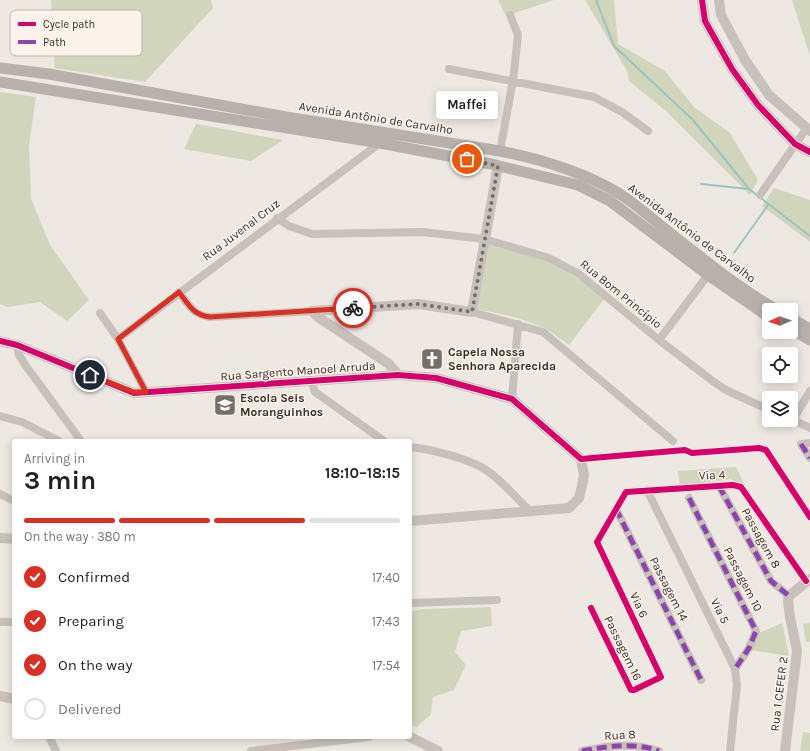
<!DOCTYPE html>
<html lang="en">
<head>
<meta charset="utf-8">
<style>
	:root { --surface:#fff; --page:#f2f2f2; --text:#222; --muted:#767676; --line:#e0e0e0; --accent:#d93025 }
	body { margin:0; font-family:Karla,sans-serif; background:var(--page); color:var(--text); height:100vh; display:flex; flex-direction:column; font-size:15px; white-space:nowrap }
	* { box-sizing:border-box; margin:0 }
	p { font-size:13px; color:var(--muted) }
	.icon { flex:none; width:22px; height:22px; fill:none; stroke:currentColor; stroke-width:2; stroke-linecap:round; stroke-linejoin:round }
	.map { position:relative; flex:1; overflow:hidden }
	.drawer { position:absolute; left:12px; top:439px; width:400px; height:300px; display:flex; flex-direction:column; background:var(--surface); border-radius:4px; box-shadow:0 2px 10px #0003 }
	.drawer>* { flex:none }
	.needle { width:26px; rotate:268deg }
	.tools { position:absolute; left:762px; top:303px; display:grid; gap:8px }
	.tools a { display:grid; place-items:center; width:36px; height:36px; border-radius:4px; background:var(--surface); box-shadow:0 2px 10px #0003; font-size:20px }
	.pin { position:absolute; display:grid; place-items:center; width:34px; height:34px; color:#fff; margin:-17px; border:2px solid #fff; border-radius:50%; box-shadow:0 1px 4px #0007 }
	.courier { position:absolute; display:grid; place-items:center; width:40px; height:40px; margin:-20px; border:3px solid #d93025; border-radius:50%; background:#fff; color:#222; box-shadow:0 1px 5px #0007 }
	.bubble { position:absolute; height:28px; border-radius:4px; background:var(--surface); box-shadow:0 2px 10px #0003; font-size:13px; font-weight:700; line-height:28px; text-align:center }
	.overview em { font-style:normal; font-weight:700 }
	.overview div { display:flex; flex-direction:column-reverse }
	.overview { display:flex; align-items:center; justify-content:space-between; height:68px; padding:0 12px }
	h1 { font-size:26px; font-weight:700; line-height:30px }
	.bar { display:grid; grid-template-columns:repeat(4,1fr); gap:6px 4px; align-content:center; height:48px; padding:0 12px }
	.bar i { height:5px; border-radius:3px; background:var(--line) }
	.bar .active { background:var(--accent) }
	.bar p { grid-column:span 4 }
	ol { padding:0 12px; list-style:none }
	li { display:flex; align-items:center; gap:12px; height:44px }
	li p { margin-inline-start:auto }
	li .icon { padding:4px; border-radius:50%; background:var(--accent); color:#fff; stroke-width:4 }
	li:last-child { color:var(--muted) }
	li i { width:22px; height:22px; border:2px solid var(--line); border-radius:50% }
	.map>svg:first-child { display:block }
	.green { fill:#d0d5bb }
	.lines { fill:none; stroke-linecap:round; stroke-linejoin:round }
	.stream { stroke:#9bc3c2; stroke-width:2 }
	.minor { stroke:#c8c1bb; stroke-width:8 }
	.tertiary { stroke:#c8c1bb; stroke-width:10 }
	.secondary { stroke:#b8b1ab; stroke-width:11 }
	.quiet { stroke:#8e44ad; stroke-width:5; stroke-dasharray:10 5; stroke-linecap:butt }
	.cycleway-casing { stroke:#fbf2e9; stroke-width:8 }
	.cycleway { stroke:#d6006c; stroke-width:6 }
	.done { stroke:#786e69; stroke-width:4; stroke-dasharray:0 7.2 }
	.route { stroke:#d93025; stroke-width:5 }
	.labels { text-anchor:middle; stroke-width:3; stroke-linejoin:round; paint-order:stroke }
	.street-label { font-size:12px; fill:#392d28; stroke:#fbf2e9 }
	.poi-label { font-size:12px; font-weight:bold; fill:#392d28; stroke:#fbf2e9; text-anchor:start }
	.key { fill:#fbf2e9; stroke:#c1b7af; stroke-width:1 }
	.key-label { font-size:11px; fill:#392d28 }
</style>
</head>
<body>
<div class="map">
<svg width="810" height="751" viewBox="0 0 810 751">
	<rect width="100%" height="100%" fill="#eee8e2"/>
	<!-- green -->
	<path class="green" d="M 51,0 L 211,0 L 213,8 L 145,82 L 55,68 Z
		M 498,0 L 554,0 L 506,16 Z
		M 585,0 L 614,0 L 618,44 L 665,71 L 694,107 L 730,133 L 758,180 L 750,195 L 666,111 L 629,81 L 627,71 Z
		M 792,0 L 810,0 L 810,56 Z
		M 0,92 L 36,97 L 29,145 L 31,199 L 50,245 L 89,300 L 67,321 L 40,302 L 8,307 L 0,304 Z
		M 196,124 L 283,140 L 251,161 L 184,149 Z
		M 774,188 L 810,200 L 810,242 L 762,206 Z
		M 489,245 L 547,261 L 582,281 L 604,299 L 569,345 L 545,328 L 518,318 L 478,309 Z
		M 736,467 L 747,490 L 731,479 L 680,486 L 678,471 Z
		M 491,607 L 492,626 L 461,631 L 455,652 L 466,665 L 454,690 L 433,697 L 431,714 L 417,727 L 410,724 L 410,612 L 422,609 Z
		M 782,623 L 789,656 L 750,650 L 759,633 Z
		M 810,623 L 810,642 L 806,642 L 803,624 Z
		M 803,732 L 810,733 L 810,751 L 800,751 Z"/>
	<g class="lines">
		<!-- stream -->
		<path class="stream" d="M 596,0 L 614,46 L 693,120 L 749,189 L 810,236
			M 701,184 L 749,189
			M 734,253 L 768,205"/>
		<!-- minor -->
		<path class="minor" d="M 449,69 L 594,97 L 622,112 L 648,131
			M 500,151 L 513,80 L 518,35 L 510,15
			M 760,195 L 806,129
			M 277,218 L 289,226 L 312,234 L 423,232 L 484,239 L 549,258 L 579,274 L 659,340 L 714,382 L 726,390 L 769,410
			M 179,292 C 189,305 193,315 210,317 L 312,311
			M 472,312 L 543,332 L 673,441
			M 100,313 L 118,339 L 146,392
			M 118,339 L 380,143
			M 659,340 L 708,275
			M 17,345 L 19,355 L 26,366 L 81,441
			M 311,381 L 315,392 L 384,441
			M 512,399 L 518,324
			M 0,416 L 22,422 L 59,441
			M 791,419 L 810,428
			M 793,420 L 810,391
			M 810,443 L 801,444 L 810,458
			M 410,447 C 430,449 472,459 489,472 C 504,483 517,499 531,512
			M 766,450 L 810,517
			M 719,486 L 771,581 L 789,596
			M 647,490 L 735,669 L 737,685 L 730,751
			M 0,494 L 14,501
			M 689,498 L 756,631 L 749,648 L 735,669
			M 616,509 L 701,680
			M 410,603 L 497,600
			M 591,608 L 631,690 L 634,690 L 661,677 L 597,542 L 626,492 L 733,485 L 741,487 L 806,581
			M 0,622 L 14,622
			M 49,737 L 56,751
			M 251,751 L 369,737
			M 582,751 C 608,746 634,742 659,751"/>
		<!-- tertiary -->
		<path class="tertiary" d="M 702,0 L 705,21 L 732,69 L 758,105 L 795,144 L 810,152
			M 719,0 L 721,15 L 745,60 L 769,95 L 810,131
			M 312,311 L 418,304 L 472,312 L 498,166
			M 312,311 L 318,317 L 389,364 L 398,375
			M 0,341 L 17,345 L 134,393 L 398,375 L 436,378 L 512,399 L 581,459 L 584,475 L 582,486 L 579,498 L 569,508 L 410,521
			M 0,538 L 14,539
			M 0,696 L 14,699
			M 410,737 L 438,751
			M 785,751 L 797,651 L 790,617 L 788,601 L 789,596 L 810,579"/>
		<!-- secondary -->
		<path class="secondary" d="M 0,68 L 49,74 L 286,117 L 500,151 C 540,159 580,171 615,191 C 631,200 645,213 659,224 C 697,254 735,286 777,310
			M 0,82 L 380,143 L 491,164 L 578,185 L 610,201 L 708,275 L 769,317
			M 791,318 L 810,329
			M 791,329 L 810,340"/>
		<!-- quiet -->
		<path class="quiet" d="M 801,444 L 810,458
			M 719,486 L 771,581 L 789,596
			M 689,498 L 756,631 L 749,648 L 735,669
			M 616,509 L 701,680
			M 582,751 C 608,746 634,742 659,751"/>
		<!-- cycleway casing -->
		<g class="cycleway-casing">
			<path id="cycleway" d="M 702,0 L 705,21 L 732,69 L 758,105 L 795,144 L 810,152
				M 0,341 L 17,345 L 134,393 L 398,375 L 436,378 L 512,399 L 581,459 L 685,450 L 692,453 L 759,448 L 766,450 L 810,517
				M 591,608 L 631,690 L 634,690 L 661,677 L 597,542 L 626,492 L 733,485 L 741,487 L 806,581"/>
		</g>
		<!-- cycleway -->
		<use href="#cycleway" class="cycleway"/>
	</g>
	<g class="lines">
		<!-- done -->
		<path class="done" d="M 353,308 L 418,304 L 472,312 L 498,166 L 467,159"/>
		<!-- route -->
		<path class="route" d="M 90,375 L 134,392 L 146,392 L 118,339 L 179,292 C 189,305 193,315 210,317 L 353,308"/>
	</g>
	<!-- icons -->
	<defs>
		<g id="church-square" transform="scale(1.15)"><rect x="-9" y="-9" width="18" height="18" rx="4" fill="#786e69" stroke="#fbf2e9"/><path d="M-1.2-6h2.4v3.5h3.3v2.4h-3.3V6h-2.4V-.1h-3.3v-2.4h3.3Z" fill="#fff"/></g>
		<g id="school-square" transform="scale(1.15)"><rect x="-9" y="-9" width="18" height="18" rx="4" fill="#786e69" stroke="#fbf2e9"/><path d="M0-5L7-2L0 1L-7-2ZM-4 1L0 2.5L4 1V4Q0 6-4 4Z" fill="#fff"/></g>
	</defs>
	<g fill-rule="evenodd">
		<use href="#church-square" x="432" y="359"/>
		<use href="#school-square" x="225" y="405"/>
	</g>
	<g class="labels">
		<!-- street labels -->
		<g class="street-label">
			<text transform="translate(376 118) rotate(9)" y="4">Avenida Antônio de Carvalho</text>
			<text transform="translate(241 230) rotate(-37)" y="4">Rua Juvenal Cruz</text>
			<text transform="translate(692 233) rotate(37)" y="4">Avenida Antônio de Carvalho</text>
			<text transform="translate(621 294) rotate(39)" y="4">Rua Bom Princípio</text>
			<text transform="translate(298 371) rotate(-4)" y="4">Rua Sargento Manoel Arruda</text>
			<text transform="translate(712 475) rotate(-3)" y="4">Via 4</text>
			<text transform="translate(761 538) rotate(61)" y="4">Passagem 8</text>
			<text transform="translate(743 579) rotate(63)" y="4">Passagem 10</text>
			<text transform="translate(669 589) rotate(63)" y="4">Passagem 14</text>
			<text transform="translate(639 605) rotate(65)" y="4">Via 6</text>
			<text transform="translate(720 611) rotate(64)" y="4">Via 5</text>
			<text transform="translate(623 648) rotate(64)" y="4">Passagem 16</text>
			<text transform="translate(779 694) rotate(-83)" y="4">Rua 1 CEFER 2</text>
			<text transform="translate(620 735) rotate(-3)" y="4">Rua 8</text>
		</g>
		<!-- poi labels -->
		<g class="poi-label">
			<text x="448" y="356">Capela Nossa<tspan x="448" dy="14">Senhora Aparecida</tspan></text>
			<text x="240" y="402">Escola Seis<tspan x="240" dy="14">Moranguinhos</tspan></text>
		</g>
	</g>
	<!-- legend -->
	<rect x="10" y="10" width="132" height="46" rx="6" class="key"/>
	<rect x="18" y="22" width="18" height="4" fill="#d6006c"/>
	<rect x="18" y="40" width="18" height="4" fill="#8e44ad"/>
	<g class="key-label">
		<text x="43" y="28">Cycle path</text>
		<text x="43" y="46">Path</text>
	</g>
</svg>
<div class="tools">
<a><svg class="needle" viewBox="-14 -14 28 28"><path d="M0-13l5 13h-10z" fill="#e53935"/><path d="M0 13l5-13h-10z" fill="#767676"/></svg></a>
<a><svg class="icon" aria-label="locate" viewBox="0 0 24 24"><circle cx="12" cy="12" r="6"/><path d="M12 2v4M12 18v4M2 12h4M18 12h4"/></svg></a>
<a><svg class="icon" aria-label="layers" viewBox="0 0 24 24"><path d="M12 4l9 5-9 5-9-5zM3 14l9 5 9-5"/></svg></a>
</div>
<div class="pin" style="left:467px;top:159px;background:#ea580c"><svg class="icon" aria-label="bag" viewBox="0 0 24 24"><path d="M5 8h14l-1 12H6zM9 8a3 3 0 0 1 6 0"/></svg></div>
<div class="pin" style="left:90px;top:375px;background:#1f2937"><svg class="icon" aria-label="home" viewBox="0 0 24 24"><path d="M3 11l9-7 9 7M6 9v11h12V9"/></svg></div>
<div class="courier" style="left:353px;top:308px"><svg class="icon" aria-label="bike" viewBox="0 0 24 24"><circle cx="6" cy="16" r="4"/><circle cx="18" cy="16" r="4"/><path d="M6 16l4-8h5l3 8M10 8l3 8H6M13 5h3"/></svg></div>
<div class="bubble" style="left:436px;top:91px;width:62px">Maffei</div>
<section class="drawer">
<div class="overview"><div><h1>3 min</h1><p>Arriving in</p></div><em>18:10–18:15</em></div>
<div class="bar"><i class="active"></i><i class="active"></i><i class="active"></i><i></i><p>On the way · 380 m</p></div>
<ol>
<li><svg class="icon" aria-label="check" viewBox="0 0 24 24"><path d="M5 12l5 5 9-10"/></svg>Confirmed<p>17:40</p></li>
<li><svg class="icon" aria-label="check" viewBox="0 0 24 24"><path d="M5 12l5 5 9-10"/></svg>Preparing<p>17:43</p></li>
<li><svg class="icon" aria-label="check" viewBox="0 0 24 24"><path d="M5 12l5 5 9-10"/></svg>On the way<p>17:54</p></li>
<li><i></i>Delivered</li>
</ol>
</section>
</div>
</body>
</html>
